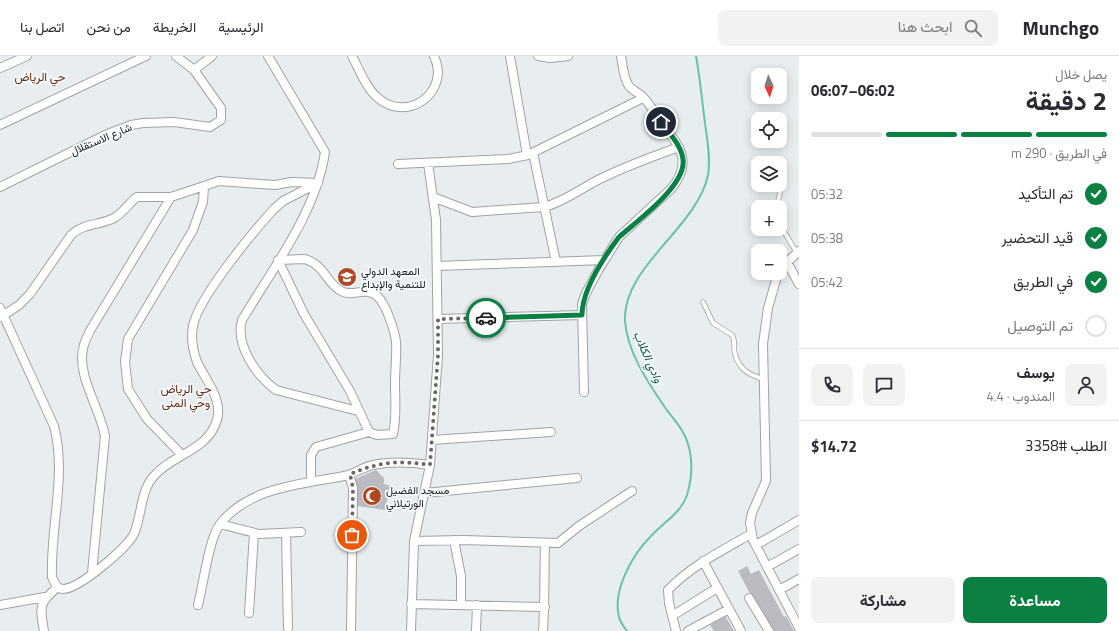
<!DOCTYPE html>
<html lang="ar">
<head>
<meta charset="utf-8">
<style>
	:root { --surface:#fff; --page:#f2f2f3; --text:#2b2b33; --muted:#7c7c81; --line:#e1e1e2; --accent:#0b8043 }
	body { margin:0; font-family:"Titillium Web",Vazirmatn,sans-serif; background:var(--page); color:var(--text); direction:rtl; height:100vh; display:flex; flex-direction:column; font-size:15px; white-space:nowrap }
	* { box-sizing:border-box; margin:0 }
	p { font-size:13px; color:var(--muted) }
	.icon { flex:none; width:22px; height:22px; fill:none; stroke:currentColor; stroke-width:2; stroke-linecap:round; stroke-linejoin:round }
	.map { position:relative; flex:1; overflow:hidden; direction:ltr }
	.panel { display:flex; flex-direction:column; background:var(--surface); width:320px }
	.panel>* { flex:none }
	.needle { width:26px; rotate:176deg }
	.tools { position:absolute; left:751px; top:12px; display:grid; gap:8px }
	.tools a { display:grid; place-items:center; width:36px; height:36px; border-radius:8px; background:var(--surface); box-shadow:0 2px 10px #0003; font-size:20px }
	.pin { position:absolute; display:grid; place-items:center; width:34px; height:34px; color:#fff; margin:-17px; border:2px solid #fff; border-radius:50%; box-shadow:0 1px 4px #0007 }
	.courier { position:absolute; display:grid; place-items:center; width:40px; height:40px; margin:-20px; border:3px solid #0b8043; border-radius:50%; background:#fff; color:#222; box-shadow:0 1px 5px #0007 }
	.summary em { font-style:normal; font-weight:700 }
	.summary div { display:flex; flex-direction:column-reverse }
	.summary { display:flex; align-items:center; justify-content:space-between; height:68px; padding:0 12px }
	h1 { font-size:26px; font-weight:700; line-height:30px }
	.bar { display:grid; grid-template-columns:repeat(4,1fr); gap:6px 4px; align-content:center; height:48px; padding:0 12px }
	.bar i { height:5px; border-radius:3px; background:var(--line) }
	.bar .current { background:var(--accent) }
	.bar p { grid-column:span 4 }
	.line { display:flex; align-items:center; gap:10px; padding:0 12px; border-top:1px solid var(--line) }
	.line div { flex:1 }
	.round { display:grid; place-items:center; flex:none; width:42px; height:42px; border-radius:8px; background:var(--page) }
	ol { padding:0 12px; list-style:none }
	li { display:flex; align-items:center; gap:12px; height:44px }
	li p { margin-inline-start:auto }
	li .icon { padding:4px; border-radius:50%; background:var(--accent); color:#fff; stroke-width:4 }
	li:last-child { color:var(--muted) }
	li i { width:22px; height:22px; border:2px solid var(--line); border-radius:50% }
	.button { display:flex; gap:8px; margin-top:auto; padding:8px 12px }
	.button a { flex:1; height:46px; border-radius:8px; background:var(--accent); color:#fff; font-size:16px; font-weight:700; line-height:46px; text-align:center }
	.button a+a { background:var(--page); color:var(--text) }
	header { display:flex; align-items:center; gap:24px; box-sizing:border-box; height:56px; padding:0 20px; background:var(--surface); border-bottom:1px solid var(--line) }
	header strong { font-size:19px }
	nav { display:flex; gap:22px; margin-inline-start:auto; font-size:14px }
	.search { width:280px; height:36px; background:var(--page); display:flex; align-items:center; gap:10px; box-sizing:border-box; padding:0 14px; border-radius:8px; color:var(--muted); font-size:15px }
	main { display:flex; flex:1; min-height:0 }
	.map>svg:first-child { display:block }
	.lines { fill:none; stroke-linecap:round; stroke-linejoin:round }
	.stream { stroke:#68c4a5; stroke-width:2 }
	.building { fill:#babbc0 }
	.lane-casing { stroke:#9fa3a6; stroke-width:5.5 }
	.street-casing { stroke:#9fa3a6; stroke-width:10 }
	.lane { stroke:#fff; stroke-width:4 }
	.street { stroke:#fff; stroke-width:8 }
	.done { stroke:#646769; stroke-width:4; stroke-dasharray:0 7.2 }
	.route { stroke:#0b8043; stroke-width:5 }
	.labels { text-anchor:middle; stroke-width:3.5; stroke-linejoin:round; paint-order:stroke }
	.street-label { font-size:11px; fill:#1d1f20; stroke:#f6fafd }
	.poi-label { font-size:11px; fill:#1d1f20; stroke:#f6fafd; text-anchor:start }
	.neighbourhood-label { font-size:12px; fill:#6a2910; stroke:#f6fafd }
	.water-label { font-size:12px; font-style:italic; fill:#0d5a46; stroke:#f6fafd }
</style>
</head>
<body>
<header>
<strong>Munchgo</strong>
<div class="search"><svg class="icon" aria-label="search" viewBox="0 0 24 24"><circle cx="10" cy="10" r="6"/><path d="M15 15l6 6"/></svg>ابحث هنا</div>
<nav><a>الرئيسية</a><a>الخريطة</a><a>من نحن</a><a>اتصل بنا</a></nav>
</header>
<main>
<section class="panel">
<div class="summary"><div><h1>2 دقيقة</h1><p>يصل خلال</p></div><em>06:02–06:07</em></div>
<div class="bar"><i class="current"></i><i class="current"></i><i class="current"></i><i></i><p>في الطريق · 290 m</p></div>
<ol>
<li><svg class="icon" aria-label="check" viewBox="0 0 24 24"><path d="M5 12l5 5 9-10"/></svg>تم التأكيد<p>05:32</p></li>
<li><svg class="icon" aria-label="check" viewBox="0 0 24 24"><path d="M5 12l5 5 9-10"/></svg>قيد التحضير<p>05:38</p></li>
<li><svg class="icon" aria-label="check" viewBox="0 0 24 24"><path d="M5 12l5 5 9-10"/></svg>في الطريق<p>05:42</p></li>
<li><i></i>تم التوصيل</li>
</ol>
<div class="line" style="height:72px"><a class="round"><svg class="icon" aria-label="person" viewBox="0 0 24 24"><circle cx="12" cy="8" r="4"/><path d="M4 21q1-7 8-7t8 7"/></svg></a><div><b>يوسف</b><p>المندوب · 4.4</p></div><a class="round"><svg class="icon" aria-label="chat" viewBox="0 0 24 24"><path d="M4 5h16v11H9l-5 4z"/></svg></a><a class="round"><svg class="icon" aria-label="phone" viewBox="0 0 24 24"><path d="M5 4h4l2 5-3 2q2 4 5 5l2-3 5 2v4C11 20 4 13 5 4z"/></svg></a></div>
<div class="line" style="height:52px"><div>الطلب #3358</div><b>$14.72</b></div>
<div class="button"><a>مساعدة</a><a>مشاركة</a></div>
</section>
<div class="map">
<svg width="799" height="575" viewBox="0 0 799 575">
	<rect width="100%" height="100%" fill="#e8edf0"/>
	<g class="lines">
		<!-- stream -->
		<path class="stream" d="M 627,575 C 624,571 620,566 619,561 C 612,534 633,498 651,480 C 663,467 681,457 687,439 C 692,422 693,404 688,388 C 684,373 672,362 664,350 C 647,325 627,295 625,265 C 622,211 697,172 708,119 C 711,102 707,84 705,67 C 702,45 700,22 696,0"/>
	</g>
	<!-- building -->
	<path class="building" d="M 376,414 L 384,422 L 384,428 L 390,430 L 385,454 L 357,450 L 355,423 Z
		M 747,510 L 751,518 L 759,514 L 784,561 L 786,560 L 794,575 L 770,575 L 738,515 Z
		M 725,560 L 734,575 L 714,575 L 710,569 Z"/>
	<g class="lines">
		<!-- lane casing -->
		<g class="lane-casing">
			<path id="lane" d="M 777,151 L 780,136
				M 780,169 L 797,197
				M 703,246 L 713,267 L 732,279 C 736,285 733,292 735,298 C 739,314 750,319 763,323"/>
		</g>
		<!-- street casing -->
		<g class="street-casing">
			<path id="street" d="M 268,0 L 325,96 C 316,157 273,212 242,264 C 235,289 256,319 276,334 L 358,355
				M 352,0 C 359,13 366,32 378,42 C 408,68 451,35 434,0
				M 510,0 L 527,99
				M 538,0 L 550,2 L 568,0
				M 0,12 L 27,0
				M 194,14 L 212,0
				M 0,69 L 146,0
				M 533,97 L 556,206
				M 398,108 L 508,103 L 528,99 L 643,42
				M 0,131 L 105,79 L 131,69 L 143,67 L 174,66 L 210,71 L 221,64 L 221,52 L 194,14 L 176,0
				M 433,141 L 472,156 L 544,151 C 563,146 579,134 596,125 C 623,111 651,101 679,91
				M 305,203 C 326,210 325,226 341,235 C 353,242 366,229 378,241 C 386,248 395,276 396,286 C 397,299 395,313 395,326 C 395,344 397,361 393,378 L 377,379 L 369,376 L 350,335 L 304,258 L 278,204 Z
				M 787,206 L 799,228
				M 437,210 L 604,204
				M 780,213 L 799,195
				M 778,217 L 768,252 L 763,288 L 766,425 L 752,457 L 750,467 L 753,484 L 799,572
				M 0,252 L 54,370 C 67,419 50,471 52,521 C 54,526 57,533 63,533 C 79,533 127,492 134,478 C 142,459 140,437 153,421 C 172,398 208,395 217,364 C 223,343 205,323 197,306 C 193,295 191,281 193,270 C 198,242 253,176 274,153 L 283,145 L 318,127
				M 1,261 L 19,249 L 30,238 L 71,179 C 85,166 99,170 114,162 C 123,157 129,147 137,141 L 171,141 L 219,125 L 275,129 L 292,126 L 316,127
				M 438,263 L 582,259
				M 584,336 L 582,248 L 586,237 L 599,213 L 619,181 L 671,133 C 694,105 679,90 661,66 C 655,58 650,48 643,41 C 639,37 632,34 629,30 C 623,22 623,9 621,0
				M 432,384 L 551,376
				M 182,399 L 147,363 L 128,333 L 125,306 L 128,283 L 193,174 L 203,146 L 204,130
				M 349,419 L 353,432 L 351,575
				M 311,426 L 311,399 L 316,391 L 369,376
				M 425,437 L 577,422
				M 220,468 L 259,478 L 301,476
				M 286,477 L 288,572
				M 454,484 L 461,520 L 461,549
				M 414,485 L 464,484 L 558,487 L 579,470 L 632,435
				M 756,489 L 799,464
				M 703,505 L 741,575
				M 767,511 L 799,493
				M 92,517 L 105,380 C 100,352 77,320 83,293 C 84,286 88,279 91,273 L 171,141
				M 779,534 L 799,523
				M 749,542 L 769,575
				M 411,548 L 545,551
				M 0,549 L 45,541
				M 198,549 C 203,530 209,482 220,468 C 249,431 302,428 344,420 C 354,418 363,411 373,409 C 392,405 410,406 430,409
				M 249,557 L 254,477
				M 672,560 L 717,532
				M 44,575 C 40,551 38,547 58,531
				M 411,575 L 414,485 L 430,409 L 438,299 L 436,164 L 428,107
				M 476,575 L 477,549
				M 543,575 C 545,545 544,516 545,487
				M 676,575 L 669,547 L 668,534 C 691,510 721,495 751,478
				M 688,575 L 729,553"/>
		</g>
		<!-- lane -->
		<use href="#lane" class="lane"/>
		<!-- street -->
		<use href="#street" class="street"/>
	</g>
	<g class="lines">
		<!-- done -->
		<path class="done" d="M 352,479 L 353,432 L 350,418 C 379,406 398,404 430,409 L 438,299 L 438,263 L 486,262"/>
		<!-- route -->
		<path class="route" d="M 486,262 L 582,259 C 582,234 604,201 619,181 C 637,165 687,129 683,103 C 681,89 669,77 661,66"/>
	</g>
	<!-- icons -->
	<defs>
		<g id="school-disc" transform="scale(1)"><circle r="9.5" fill="#ad471f" stroke="#f6fafd"/><path d="M0-5L7-2L0 1L-7-2ZM-4 1L0 2.5L4 1V4Q0 6-4 4Z" fill="#fff"/></g>
		<g id="mosque-disc" transform="scale(1)"><circle r="9.5" fill="#ad471f" stroke="#f6fafd"/><path d="M3.5-4.9A6 6 0 1 0 3.5 4.9A5 5 0 1 1 3.5-4.9Z" fill="#fff"/></g>
	</defs>
	<g fill-rule="evenodd">
		<use href="#school-disc" x="347" y="221"/>
		<use href="#mosque-disc" x="372" y="440"/>
	</g>
	<g class="labels">
		<!-- street labels -->
		<g class="street-label">
			<text transform="translate(101 83) rotate(-23)" y="4">شارع الاستقلال</text>
		</g>
		<!-- poi labels -->
		<g class="poi-label">
			<text x="361" y="219">المعهد الدولي<tspan x="361" dy="13">للتنمية والإبداع</tspan></text>
			<text x="386" y="438">مسجد الفضيل<tspan x="386" dy="13">الورتيلاني</tspan></text>
		</g>
		<!-- neighbourhood labels -->
		<g class="neighbourhood-label">
			<text x="40" y="25">حي الرياض</text>
			<text x="186" y="337">حي الرياض<tspan x="186" dy="14">وحي المنى</tspan></text>
		</g>
		<!-- water labels -->
		<g class="water-label">
			<text transform="translate(648 301) rotate(66)" y="4">وادي الكلاب</text>
		</g>
	</g>
</svg>
<div class="tools">
<a><svg class="needle" viewBox="-14 -14 28 28"><path d="M0-13l5 13h-10z" fill="#e53935"/><path d="M0 13l5-13h-10z" fill="#7c7c81"/></svg></a>
<a><svg class="icon" aria-label="locate" viewBox="0 0 24 24"><circle cx="12" cy="12" r="6"/><path d="M12 2v4M12 18v4M2 12h4M18 12h4"/></svg></a>
<a><svg class="icon" aria-label="layers" viewBox="0 0 24 24"><path d="M12 4l9 5-9 5-9-5zM3 14l9 5 9-5"/></svg></a>
<a>+</a>
<a>−</a>
</div>
<div class="pin" style="left:352px;top:479px;background:#ea580c"><svg class="icon" aria-label="bag" viewBox="0 0 24 24"><path d="M5 8h14l-1 12H6zM9 8a3 3 0 0 1 6 0"/></svg></div>
<div class="pin" style="left:661px;top:66px;background:#1f2937"><svg class="icon" aria-label="home" viewBox="0 0 24 24"><path d="M3 11l9-7 9 7M6 9v11h12V9"/></svg></div>
<div class="courier" style="left:486px;top:262px"><svg class="icon" aria-label="car" viewBox="0 0 24 24"><path d="M5 17H2v-5l4-1 3-4h7l3 4 3 1v5h-3M9 17h6M6 11h13"/><circle cx="7" cy="17" r="2"/><circle cx="17" cy="17" r="2"/></svg></div>
</div>
</main>
</body>
</html>
